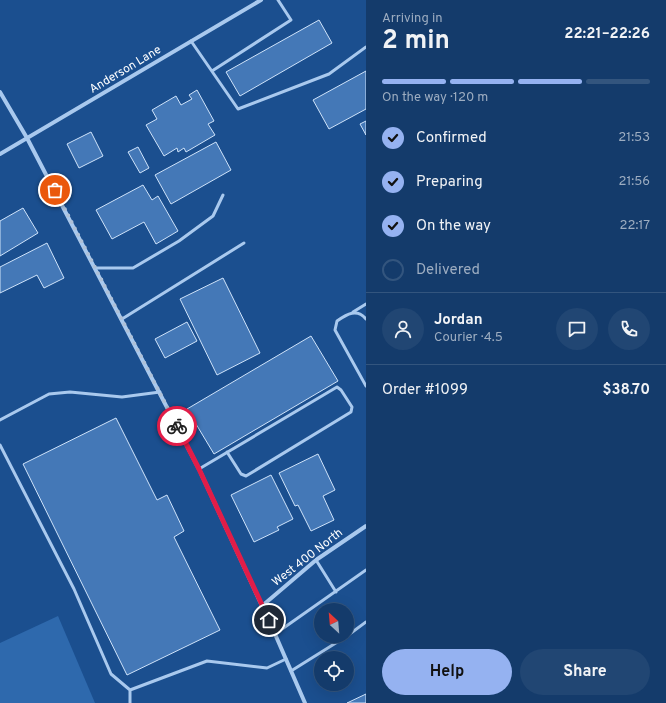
<!DOCTYPE html>
<html lang="en">
<head>
<meta charset="utf-8">
<style>
	:root { --surface:#143b6b; --page:#214673; --text:#f1f3f6; --muted:#9dadc1; --line:#33557e; --accent:#95b2f1 }
	body { margin:0; font-family:Overpass,sans-serif; background:var(--page); color:var(--text); height:100vh; display:flex; flex-direction:column; font-size:15px; white-space:nowrap }
	* { box-sizing:border-box; margin:0 }
	p { font-size:13px; color:var(--muted) }
	.icon { flex:none; width:22px; height:22px; fill:none; stroke:currentColor; stroke-width:2; stroke-linecap:round; stroke-linejoin:round }
	.map { position:relative; flex:1; overflow:hidden }
	.panel { display:flex; flex-direction:column; background:var(--surface); width:300px }
	.panel>* { flex:none }
	.needle { width:26px; rotate:334deg }
	.controls { position:absolute; left:314px; top:603px; display:grid; gap:8px }
	.controls a { display:grid; place-items:center; width:40px; height:40px; border-radius:50%; background:var(--surface); box-shadow:0 4px 16px #0002,0 0 0 1px var(--line); font-size:20px }
	.pin { position:absolute; display:grid; place-items:center; width:34px; height:34px; color:#fff; margin:-17px; border:2px solid #fff; border-radius:50%; box-shadow:0 1px 4px #0007 }
	.courier { position:absolute; display:grid; place-items:center; width:40px; height:40px; margin:-20px; border:3px solid #e11d48; border-radius:50%; background:#fff; color:#222; box-shadow:0 1px 5px #0007 }
	.summary em { font-style:normal; font-weight:700 }
	.summary div { display:flex; flex-direction:column-reverse }
	.summary { display:flex; align-items:center; justify-content:space-between; height:68px; padding:0 16px }
	h1 { font-size:26px; font-weight:700; line-height:30px }
	.bar { display:grid; grid-template-columns:repeat(4,1fr); gap:6px 4px; align-content:center; height:48px; padding:0 16px }
	.bar i { height:5px; border-radius:3px; background:var(--line) }
	.bar .current { background:var(--accent) }
	.bar p { grid-column:span 4 }
	.line { display:flex; align-items:center; gap:10px; padding:0 16px; border-top:1px solid var(--line) }
	.line div { flex:1 }
	.round { display:grid; place-items:center; flex:none; width:42px; height:42px; border-radius:21px; background:var(--page) }
	ol { padding:0 16px; list-style:none }
	li { display:flex; align-items:center; gap:12px; height:44px }
	li p { margin-inline-start:auto }
	li .icon { padding:4px; border-radius:50%; background:var(--accent); color:#111; stroke-width:4 }
	li:last-child { color:var(--muted) }
	li i { width:22px; height:22px; border:2px solid var(--line); border-radius:50% }
	.button { display:flex; gap:8px; margin-top:auto; padding:8px 16px }
	.button a { flex:1; height:46px; border-radius:24px; background:var(--accent); color:#111; font-size:16px; font-weight:700; line-height:46px; text-align:center }
	.button a+a { background:var(--page); color:var(--text) }
	main { display:flex; flex:1; min-height:0 }
	.map>svg:first-child { display:block }
	.grass { fill:#2e69ad }
	.building { fill:#4478b7; stroke:#cfe3fa }
	.lines { fill:none; stroke-linecap:round; stroke-linejoin:round }
	.service { stroke:#a9c9ee; stroke-width:3 }
	.minor { stroke:#a9c9ee; stroke-width:4 }
	.done { stroke:#afc1d8; stroke-width:4; stroke-dasharray:0 7.2 }
	.route { stroke:#e11d48; stroke-width:5 }
	.labels { text-anchor:middle; stroke-width:3.5; stroke-linejoin:round; paint-order:stroke }
	.street-label { font-size:12px; fill:#fff; stroke:#1b4f8f }
</style>
</head>
<body>
<main>
<div class="map">
<svg width="366" height="703" viewBox="0 0 366 703">
	<rect width="100%" height="100%" fill="#1b4f8f"/>
	<!-- grass -->
	<path class="grass" d="M 58,616 L 95,703 L 0,703 L 0,643 Z"/>
	<!-- building -->
	<path class="building" d="M 319,20 L 332,43 L 240,96 L 226,72 Z
		M 366,71 L 366,109 L 329,129 L 313,100 Z
		M 197,90 L 214,121 L 208,124 L 215,135 L 186,152 L 184,148 L 178,152 L 177,148 L 164,156 L 146,125 L 157,119 L 152,110 L 176,96 L 181,105 L 192,99 L 189,95 Z
		M 366,121 L 366,135 L 360,124 Z
		M 91,132 L 103,156 L 79,168 L 67,144 Z
		M 216,142 L 231,170 L 171,204 L 155,175 Z
		M 138,147 L 149,168 L 140,173 L 128,152 Z
		M 143,185 L 152,200 L 158,196 L 178,231 L 156,244 L 144,222 L 112,239 L 96,210 Z
		M 23,208 L 38,233 L 0,256 L 0,221 Z
		M 47,243 L 64,278 L 44,288 L 37,275 L 0,293 L 0,267 Z
		M 223,278 L 260,353 L 217,375 L 180,299 Z
		M 187,322 L 197,341 L 165,358 L 155,339 Z
		M 311,336 L 338,381 L 214,454 L 187,409 Z
		M 116,418 L 157,500 L 167,495 L 184,531 L 174,537 L 220,630 L 127,675 L 23,464 Z
		M 318,454 L 335,490 L 323,496 L 334,520 L 311,531 L 298,505 L 295,506 L 279,473 Z
		M 271,475 L 293,519 L 277,527 L 279,530 L 254,542 L 231,495 Z
		M 366,694 L 366,703 L 347,703 Z"/>
	<g class="lines">
		<!-- service -->
		<path class="service" d="M 191,41 L 238,109 L 329,74 L 366,47
			M 212,71 L 291,20 L 278,0
			M 95,268 L 133,268 L 179,241 L 213,216 L 223,195
			M 353,312 L 366,304
			M 122,319 L 244,243
			M 366,319 C 357,308 347,314 337,321 L 335,330 L 366,386
			M 0,420 L 49,394 L 70,392 L 122,397 L 160,392
			M 0,445 L 74,589 L 111,674 L 130,690 L 207,661 L 267,668 L 286,659
			M 199,469 L 337,387 L 341,390 L 352,407 L 351,412 L 246,476 L 241,474 L 227,452
			M 316,560 L 336,592
			M 275,634 L 366,570
			M 347,636 L 366,622
			M 291,671 L 347,636
			M 130,690 L 130,703"/>
		<!-- minor -->
		<path class="minor" d="M 0,92 L 27,138 L 199,469 L 275,634 L 305,703
			M 0,154 L 261,0
			M 262,606 L 316,560 L 366,526"/>
	</g>
	<g class="lines">
		<!-- done -->
		<path class="done" d="M 55,190 L 177,426"/>
		<!-- route -->
		<path class="route" d="M 177,426 L 199,469 L 269,620"/>
	</g>
	<g class="labels">
		<!-- street labels -->
		<g class="street-label">
			<text transform="translate(125 69) rotate(-31)" y="4">Anderson Lane</text>
			<text transform="translate(307 557) rotate(-38)" y="4">West 400 North</text>
		</g>
	</g>
</svg>
<div class="controls">
<a><svg class="needle" viewBox="-14 -14 28 28"><path d="M0-13l5 13h-10z" fill="#e53935"/><path d="M0 13l5-13h-10z" fill="#9dadc1"/></svg></a>
<a><svg class="icon" aria-label="locate" viewBox="0 0 24 24"><circle cx="12" cy="12" r="6"/><path d="M12 2v4M12 18v4M2 12h4M18 12h4"/></svg></a>
</div>
<div class="pin" style="left:55px;top:190px;background:#ea580c"><svg class="icon" aria-label="bag" viewBox="0 0 24 24"><path d="M5 8h14l-1 12H6zM9 8a3 3 0 0 1 6 0"/></svg></div>
<div class="pin" style="left:269px;top:620px;background:#1f2937"><svg class="icon" aria-label="home" viewBox="0 0 24 24"><path d="M3 11l9-7 9 7M6 9v11h12V9"/></svg></div>
<div class="courier" style="left:177px;top:426px"><svg class="icon" aria-label="bike" viewBox="0 0 24 24"><circle cx="6" cy="16" r="4"/><circle cx="18" cy="16" r="4"/><path d="M6 16l4-8h5l3 8M10 8l3 8H6M13 5h3"/></svg></div>
</div>
<section class="panel">
<div class="summary"><div><h1>2 min</h1><p>Arriving in</p></div><em>22:21–22:26</em></div>
<div class="bar"><i class="current"></i><i class="current"></i><i class="current"></i><i></i><p>On the way · 120 m</p></div>
<ol>
<li><svg class="icon" aria-label="check" viewBox="0 0 24 24"><path d="M5 12l5 5 9-10"/></svg>Confirmed<p>21:53</p></li>
<li><svg class="icon" aria-label="check" viewBox="0 0 24 24"><path d="M5 12l5 5 9-10"/></svg>Preparing<p>21:56</p></li>
<li><svg class="icon" aria-label="check" viewBox="0 0 24 24"><path d="M5 12l5 5 9-10"/></svg>On the way<p>22:17</p></li>
<li><i></i>Delivered</li>
</ol>
<div class="line" style="height:72px"><a class="round"><svg class="icon" aria-label="person" viewBox="0 0 24 24"><circle cx="12" cy="8" r="4"/><path d="M4 21q1-7 8-7t8 7"/></svg></a><div><b>Jordan</b><p>Courier · 4.5</p></div><a class="round"><svg class="icon" aria-label="chat" viewBox="0 0 24 24"><path d="M4 5h16v11H9l-5 4z"/></svg></a><a class="round"><svg class="icon" aria-label="phone" viewBox="0 0 24 24"><path d="M5 4h4l2 5-3 2q2 4 5 5l2-3 5 2v4C11 20 4 13 5 4z"/></svg></a></div>
<div class="line" style="height:52px"><div>Order #1099</div><b>$38.70</b></div>
<div class="button"><a>Help</a><a>Share</a></div>
</section>
</main>
</body>
</html>
